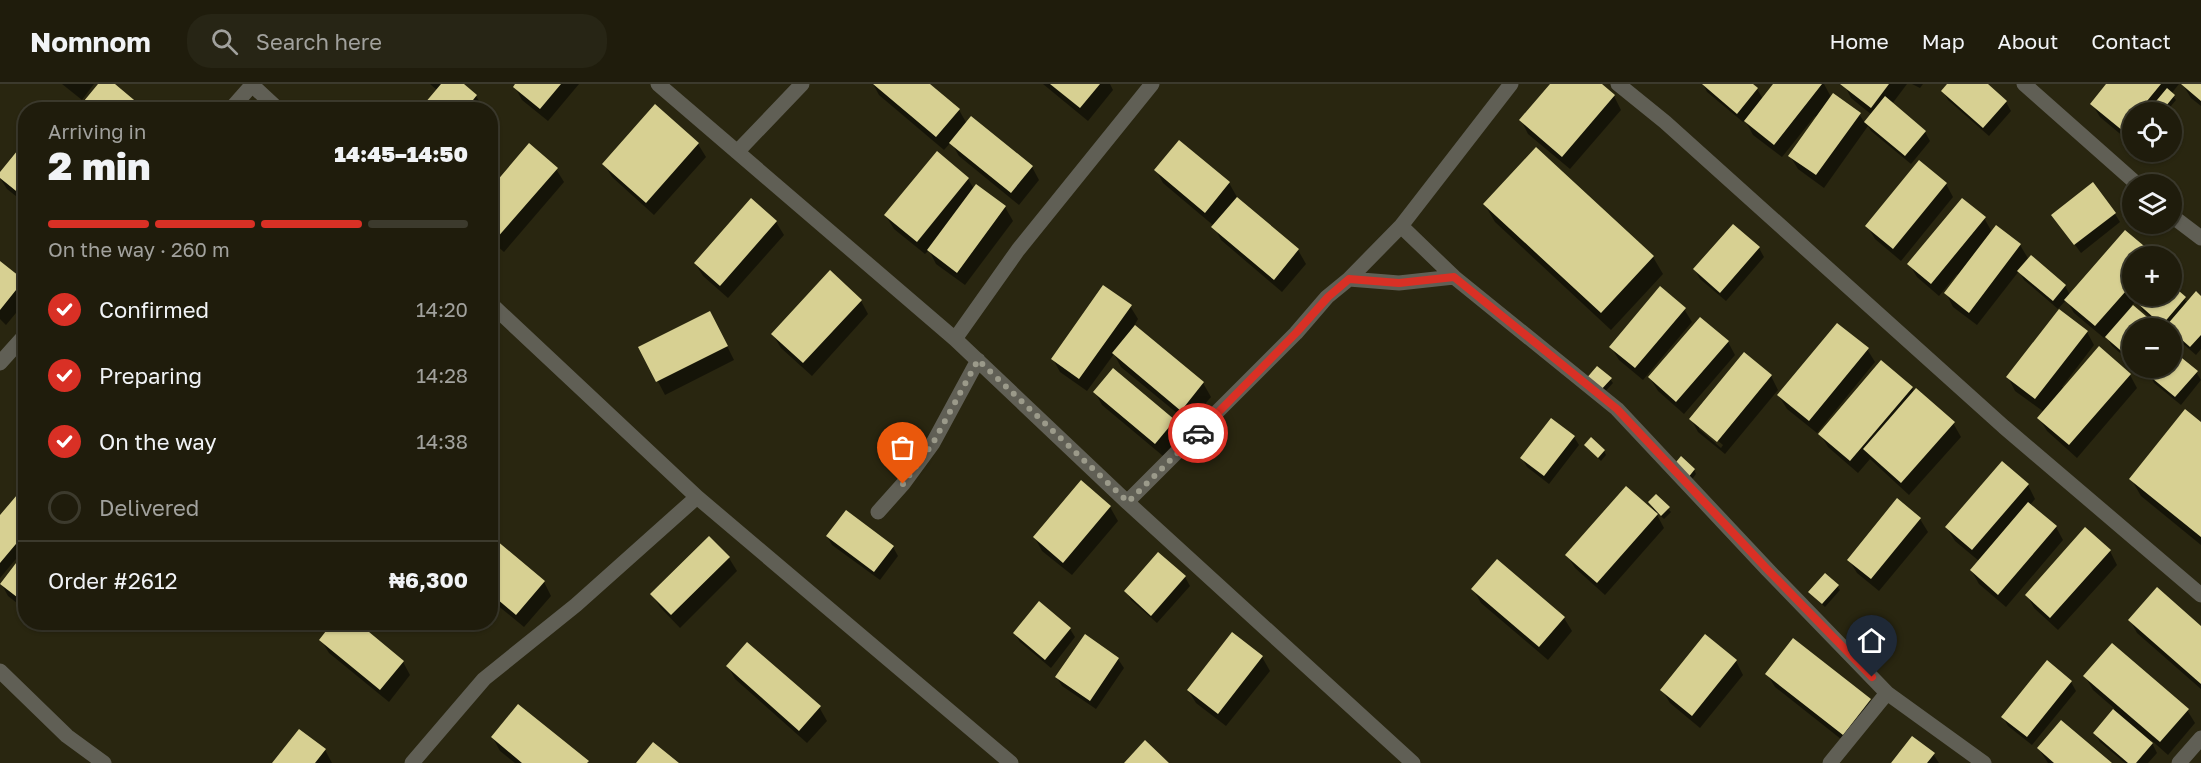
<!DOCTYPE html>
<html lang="en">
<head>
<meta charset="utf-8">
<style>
	:root { --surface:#1f1c0c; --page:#272515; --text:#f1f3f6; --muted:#a1a19d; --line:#3c3a2d; --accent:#d93025 }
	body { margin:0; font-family:"Golos Text",sans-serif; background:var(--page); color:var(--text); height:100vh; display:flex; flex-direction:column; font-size:22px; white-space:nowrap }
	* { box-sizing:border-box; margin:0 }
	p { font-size:20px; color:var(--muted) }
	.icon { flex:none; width:33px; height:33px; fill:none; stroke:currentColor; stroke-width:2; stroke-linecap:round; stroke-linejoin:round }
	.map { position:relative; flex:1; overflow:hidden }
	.panel { position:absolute; left:18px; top:18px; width:480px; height:528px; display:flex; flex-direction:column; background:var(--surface); border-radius:24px; box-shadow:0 2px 4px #0004,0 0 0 2px var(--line) }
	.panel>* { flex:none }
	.buttons { position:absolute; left:2122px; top:18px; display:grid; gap:12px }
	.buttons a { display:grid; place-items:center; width:60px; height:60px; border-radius:50%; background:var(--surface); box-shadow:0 2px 4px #0004,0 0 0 2px var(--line); font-size:30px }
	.pin { position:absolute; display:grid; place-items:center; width:51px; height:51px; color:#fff; margin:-62px -26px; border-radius:50% 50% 50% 0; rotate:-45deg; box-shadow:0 0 6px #0007 }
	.pin .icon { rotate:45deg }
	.courier { position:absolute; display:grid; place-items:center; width:60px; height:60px; margin:-30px; border:4px solid #d93025; border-radius:50%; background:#fff; color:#222; box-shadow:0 2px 8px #0007 }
	.headline em { font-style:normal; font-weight:800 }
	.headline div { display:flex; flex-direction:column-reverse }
	.headline { display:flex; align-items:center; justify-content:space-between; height:102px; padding:0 30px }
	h1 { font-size:39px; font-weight:800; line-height:45px }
	.bar { display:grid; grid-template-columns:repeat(4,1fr); gap:9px 6px; align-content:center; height:72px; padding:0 30px }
	.bar i { height:8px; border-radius:4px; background:var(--line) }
	.bar .selected { background:var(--accent) }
	.bar p { grid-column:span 4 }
	.line { display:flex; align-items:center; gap:15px; padding:0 30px; border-top:2px solid var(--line) }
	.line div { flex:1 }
	ol { padding:0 30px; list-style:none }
	li { display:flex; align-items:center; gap:18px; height:66px }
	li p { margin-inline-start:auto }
	li .icon { padding:6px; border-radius:50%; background:var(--accent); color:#fff; stroke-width:4 }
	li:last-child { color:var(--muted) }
	li i { width:33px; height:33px; border:3px solid var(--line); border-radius:50% }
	header { display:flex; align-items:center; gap:36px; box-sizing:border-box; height:84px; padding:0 30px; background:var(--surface); border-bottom:2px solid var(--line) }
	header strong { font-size:28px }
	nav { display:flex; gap:33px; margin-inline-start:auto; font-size:21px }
	.search { width:420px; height:54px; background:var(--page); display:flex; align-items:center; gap:15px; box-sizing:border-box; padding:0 21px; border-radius:24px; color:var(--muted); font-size:22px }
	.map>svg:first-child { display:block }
	.shadow { fill:#0007; fill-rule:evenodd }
	.building { fill:#d7d092 }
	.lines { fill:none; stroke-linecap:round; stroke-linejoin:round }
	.minor { stroke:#605f55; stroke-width:15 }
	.done { stroke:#9b9a8a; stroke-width:6; stroke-dasharray:0 10.8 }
	.route { stroke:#d93025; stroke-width:8 }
</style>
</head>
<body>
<header>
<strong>Nomnom</strong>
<div class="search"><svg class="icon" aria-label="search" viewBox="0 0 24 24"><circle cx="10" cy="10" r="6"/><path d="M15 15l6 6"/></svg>Search here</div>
<nav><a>Home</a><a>Map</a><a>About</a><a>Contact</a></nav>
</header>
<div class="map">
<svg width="2201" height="679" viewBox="0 0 2201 679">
	<rect width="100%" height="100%" fill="#292610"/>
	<!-- shadow -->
	<path class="shadow" d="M 62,0 L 94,0 L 82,16 Z
		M 430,0 L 462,0 L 476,12 L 484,25 L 421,26 L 437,6 Z
		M 517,0 L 579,0 L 548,37 L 522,16 L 515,3 Z
		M 873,0 L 928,0 L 959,26 L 967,40 L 1032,83 L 1039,96 L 1019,121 L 959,72 L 951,58 L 944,66 L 879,11 Z
		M 1043,0 L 1110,0 L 1113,6 L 1088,37 Z
		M 1552,0 L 1600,0 L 1614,12 L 1621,26 L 1570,85 L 1528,50 L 1521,36 Z
		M 1703,0 L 1751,0 L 1757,5 L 1763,15 L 1775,0 L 1824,0 L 1831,13 L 1859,30 L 1865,39 L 1872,31 L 1851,14 L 1844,0 L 1907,0 L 1892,20 L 1925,48 L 1930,57 L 1911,80 L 1871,47 L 1868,42 L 1824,104 L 1798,85 L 1790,72 L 1817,34 L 1815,32 L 1782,73 L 1753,51 L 1745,36 L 1743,38 L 1707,8 Z
		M 1912,0 L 1923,0 L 1920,4 Z
		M 1949,0 L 1985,0 L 2006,18 L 2011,27 L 1989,52 L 1948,16 L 1943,7 Z
		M 2108,0 L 2179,0 L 2171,10 L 2176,16 L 2166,28 L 2133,28 L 2133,56 L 2131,59 L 2100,33 L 2092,20 Z
		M 2201,0 L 2201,22 L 2191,14 L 2183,1 Z
		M 1180,58 L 1229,99 L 1237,113 L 1236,114 L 1298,166 L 1306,180 L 1282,208 L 1221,156 L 1214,142 L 1163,99 L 1156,86 Z
		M 698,60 L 706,73 L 654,131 L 612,93 L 604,80 Z
		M 26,65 L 26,120 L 7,105 L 0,94 L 0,91 Z
		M 1536,65 L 1653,173 L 1663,190 L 1611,246 L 1495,138 L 1485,121 Z
		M 556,85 L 564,98 L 504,168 L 490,156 L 490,107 Z
		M 968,95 L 974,105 L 976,102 L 1005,123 L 1013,137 L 965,201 L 936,180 L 929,166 L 925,170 L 894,145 L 886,132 Z
		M 1946,100 L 1953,113 L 1901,177 L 1875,155 L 1867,142 Z
		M 2115,130 L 2120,138 L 2081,169 L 2053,131 Z
		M 1984,134 L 1992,148 L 1996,143 L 2020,161 L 2029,176 L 2065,202 L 2070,211 L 2125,148 L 2154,172 L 2133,172 L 2133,212 L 2172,212 L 2172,203 L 2188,219 L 2201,214 L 2201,265 L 2196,271 L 2173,251 L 2172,244 L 2163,244 L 2143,227 L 2137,216 L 2131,222 L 2158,244 L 2133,244 L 2133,280 L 2112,262 L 2106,252 L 2104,254 L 2074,229 L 2066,216 L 2058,225 L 2024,196 L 2019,187 L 1977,241 L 1953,223 L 1946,209 L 1959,192 L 1957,190 L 1939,212 L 1917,193 L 1909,180 Z
		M 776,138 L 784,151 L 728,214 L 703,192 L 695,179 Z
		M 1759,164 L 1764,173 L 1726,217 L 1700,195 L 1695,186 Z
		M 0,179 L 23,197 L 26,202 L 26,217 L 6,241 L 0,235 Z
		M 861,217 L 868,230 L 812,292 L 781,264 L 773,251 Z
		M 1130,222 L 1138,235 L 1134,242 L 1203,299 L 1211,313 L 1189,339 L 1121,283 L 1114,270 L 1087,307 L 1060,288 L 1053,275 Z
		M 1684,225 L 1692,238 L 1643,296 L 1619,276 L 1611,263 Z
		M 717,242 L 734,276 L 665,311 L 640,263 Z
		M 2087,248 L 2094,261 L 2062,303 L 2064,304 L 2130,291 L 2137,304 L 2077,374 L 2047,347 L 2039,334 L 2044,328 L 2015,307 L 2008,293 Z
		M 1728,258 L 1735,271 L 1684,330 L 1658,307 L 1650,294 Z
		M 2172,258 L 2176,265 L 2173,268 L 2196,288 L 2201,296 L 2181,321 L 2154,299 L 2151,293 L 2150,295 L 2137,284 L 2172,284 Z
		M 1867,265 L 1875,278 L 1817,349 L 1787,325 L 1779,312 Z
		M 1771,292 L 1778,306 L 1725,370 L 1698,348 L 1691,335 ZM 1699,341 L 1723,361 L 1721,364 L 1699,345 Z
		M 1610,295 L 1613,299 L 1602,311 L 1589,300 Z
		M 1912,304 L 1915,309 L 1953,339 L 1961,353 L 1909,411 L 1870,375 L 1858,389 L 1828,363 L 1820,350 Z
		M 1095,308 L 1174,337 L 1181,351 L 1163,372 L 1102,321 Z
		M 2201,340 L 2201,461 L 2141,412 L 2131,395 Z
		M 1574,353 L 1579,361 L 1549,400 L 1527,383 L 1522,374 Z
		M 1585,361 L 1604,367 L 1606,371 L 1601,377 Z
		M 1674,383 L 1694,386 L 1696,390 L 1690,398 Z
		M 1082,399 L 1110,423 L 1118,437 L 1072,491 L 1042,467 L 1035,454 Z
		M 2028,401 L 2035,415 L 2030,421 L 2056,443 L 2063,456 L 2006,523 L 1979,500 L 1971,486 L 1979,477 L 1955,457 L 1947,444 Z
		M 1656,412 L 1671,428 L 1664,435 L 1655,427 L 1664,444 L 1605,511 L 1575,484 L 1567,471 L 1655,429 L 1650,419 Z
		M 26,420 L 26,463 L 0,494 L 0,433 Z
		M 846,428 L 893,463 L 898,472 L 880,496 L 832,461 L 827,452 Z
		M 1920,435 L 1928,448 L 1879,507 L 1857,489 L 1849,476 Z
		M 490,453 L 544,498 L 551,512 L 524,543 L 490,515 Z
		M 709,454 L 729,474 L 737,487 L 680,544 L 660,523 L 652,510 Z
		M 2110,467 L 2117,481 L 2058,546 L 2034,524 L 2027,511 Z
		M 26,468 L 26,526 L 8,512 L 1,499 Z
		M 1185,493 L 1190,502 L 1157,539 L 1131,516 L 1126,507 Z
		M 1837,502 L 1840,506 L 1825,523 L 1810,508 Z
		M 1473,505 L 1564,534 L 1572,547 L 1548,576 L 1481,519 Z
		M 2130,536 L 2201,544 L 2201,605 L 2137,549 Z
		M 1070,545 L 1075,553 L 1051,584 L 1020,558 L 1015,550 Z
		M 1232,550 L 1262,573 L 1270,587 L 1226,642 L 1196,619 L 1188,606 Z
		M 1085,552 L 1118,575 L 1124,584 L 1096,625 L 1062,602 L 1057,594 Z
		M 321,556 L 403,578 L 410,591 L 389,618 L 329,569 Z
		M 1736,577 L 1743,591 L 1700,644 L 1670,619 L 1662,606 Z
		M 728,582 L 819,623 L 827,637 L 807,659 L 735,595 Z
		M 1767,590 L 1870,616 L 1878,630 L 1851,663 L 1775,603 Z
		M 2085,592 L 2187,626 L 2195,639 L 2168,671 L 2150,655 L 2157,669 L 2148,679 L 2125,679 L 2100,658 L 2095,649 L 2115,625 L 2093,606 Z
		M 2071,598 L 2076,607 L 2032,661 L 2008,642 L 2003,633 Z
		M 518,622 L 588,679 L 515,679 L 500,667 L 493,654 Z
		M 300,647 L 325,666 L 332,679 L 274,679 Z
		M 2039,665 L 2110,679 L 2048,679 Z
		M 1933,670 L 1939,679 L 1893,679 Z"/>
	<!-- building -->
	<path class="building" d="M 98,0 L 115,0 L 146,26 L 83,26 L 79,23 Z
		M 441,0 L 464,0 L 477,11 L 465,26 L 419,26 Z
		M 515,0 L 561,0 L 540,25 L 513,3 Z
		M 873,0 L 930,0 L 960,25 L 936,53 Z
		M 1050,0 L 1100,0 L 1080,24 Z
		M 1550,0 L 1602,0 L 1615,11 L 1562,73 L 1519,36 Z
		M 1702,0 L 1753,0 L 1758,4 L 1737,30 Z
		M 1773,0 L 1822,0 L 1774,61 L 1744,37 Z
		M 1840,0 L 1889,0 L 1871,24 Z
		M 1947,0 L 1988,0 L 2007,17 L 1983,44 L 1941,7 Z
		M 2106,0 L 2161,0 L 2138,28 L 2133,28 L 2133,34 L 2123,47 L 2090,20 Z
		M 2181,0 L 2201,0 L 2201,17 Z
		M 2167,4 L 2175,11 L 2161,28 L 2147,28 Z
		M 1833,9 L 1861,29 L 1816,91 L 1788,72 Z
		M 1885,12 L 1926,47 L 1905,72 L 1864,38 Z
		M 655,20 L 699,59 L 646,119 L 602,80 Z
		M 971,32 L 1033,82 L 1011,109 L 949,59 Z
		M 1179,56 L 1230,98 L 1205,129 L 1154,86 Z
		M 529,59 L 558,84 L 496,155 L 490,151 L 490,105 Z
		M 22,61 L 26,63 L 26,115 L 0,94 L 0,88 Z
		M 1536,63 L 1654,172 L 1601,229 L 1483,120 Z
		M 937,67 L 969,94 L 917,158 L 884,131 Z
		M 1919,76 L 1947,99 L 1893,165 L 1865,142 Z
		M 2093,98 L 2116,129 L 2074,161 L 2051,131 Z
		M 976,100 L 1006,122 L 957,189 L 927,166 Z
		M 1237,113 L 1299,165 L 1274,196 L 1211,143 Z
		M 751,114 L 777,137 L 720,202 L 694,179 Z
		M 1962,114 L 1986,133 L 1931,200 L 1907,180 Z
		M 1733,140 L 1760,163 L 1720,209 L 1693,185 Z
		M 1996,141 L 2021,160 L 1969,229 L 1944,209 Z
		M 2125,146 L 2156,172 L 2133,172 L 2133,199 L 2095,242 L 2064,216 Z
		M 2031,171 L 2066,201 L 2053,217 L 2017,187 Z
		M 0,177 L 24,196 L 0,226 Z
		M 830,186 L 862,216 L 803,279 L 771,250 Z
		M 1103,201 L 1132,221 L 1079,295 L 1051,275 Z
		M 2172,201 L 2186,213 L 2162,241 L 2136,218 L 2141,212 L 2172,212 Z
		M 1660,202 L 1686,224 L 1635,284 L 1609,263 Z
		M 2196,207 L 2201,212 L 2201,251 L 2190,263 L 2172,247 L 2172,244 L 2166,242 Z
		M 2133,221 L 2160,244 L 2133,244 L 2133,277 L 2105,253 Z
		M 2059,225 L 2088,247 L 2035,315 L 2006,293 Z
		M 710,227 L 728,262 L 656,298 L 638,263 Z
		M 1700,233 L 1729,257 L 1676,318 L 1648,293 Z
		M 1837,239 L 1869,264 L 1809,337 L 1777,311 Z
		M 1135,241 L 1204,298 L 1181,327 L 1112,269 Z
		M 2099,262 L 2131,290 L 2069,361 L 2037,334 Z
		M 2172,266 L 2198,287 L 2175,313 L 2147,290 L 2153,284 L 2172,284 Z
		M 1744,268 L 1772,291 L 1717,358 L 1689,335 Z
		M 1881,276 L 1913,303 L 1850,377 L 1818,350 Z
		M 1597,282 L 1612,294 L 1599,308 L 1585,296 Z
		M 1113,284 L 1175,336 L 1155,360 L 1093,308 Z
		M 1916,304 L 1955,338 L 1901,399 L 1863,365 Z
		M 2185,325 L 2201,338 L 2201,453 L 2129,395 Z
		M 1551,334 L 1575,352 L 1544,392 L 1520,374 Z
		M 1591,353 L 1605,366 L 1598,374 L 1584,361 Z
		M 1681,372 L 1695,385 L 1687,395 L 1672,383 Z
		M 2002,377 L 2029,400 L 1972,466 L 1945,443 Z
		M 1081,396 L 1111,422 L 1063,479 L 1033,453 Z
		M 1626,402 L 1658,430 L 1597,499 L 1565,471 Z
		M 1656,410 L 1670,423 L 1661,432 L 1648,418 Z
		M 17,411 L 26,418 L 26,448 L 0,479 L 0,431 Z
		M 1897,414 L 1921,434 L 1871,495 L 1847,476 Z
		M 2028,418 L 2057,442 L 1998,511 L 1970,486 Z
		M 846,426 L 894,462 L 874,488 L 826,452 Z
		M 2085,443 L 2111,466 L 2050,534 L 2025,511 Z
		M 490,451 L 545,497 L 516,531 L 490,509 Z
		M 709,452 L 730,473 L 671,531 L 650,510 Z
		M 26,466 L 26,520 L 0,500 Z
		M 1158,468 L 1186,492 L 1151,532 L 1124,507 Z
		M 1497,475 L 1565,533 L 1539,563 L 1471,505 Z
		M 1825,489 L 1839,501 L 1822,520 L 1808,508 Z
		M 2157,503 L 2201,542 L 2201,600 L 2128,536 Z
		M 1039,517 L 1071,544 L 1045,576 L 1013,549 Z
		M 333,538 L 357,538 L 404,577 L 380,606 L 319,556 Z
		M 1232,548 L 1263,572 L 1218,630 L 1187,606 Z
		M 1085,550 L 1119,574 L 1090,617 L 1055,593 Z
		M 1705,550 L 1737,576 L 1692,632 L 1660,606 Z
		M 1793,554 L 1871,615 L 1843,651 L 1765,590 Z
		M 747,558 L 821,622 L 799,647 L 726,582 Z
		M 2112,559 L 2189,625 L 2160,658 L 2083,592 Z
		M 2047,576 L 2072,597 L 2027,653 L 2001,633 Z
		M 518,620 L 589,677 L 587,679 L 522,679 L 491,653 Z
		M 2113,625 L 2153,659 L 2136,679 L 2128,679 L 2093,649 Z
		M 2061,636 L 2112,679 L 2054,679 L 2037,664 Z
		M 299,645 L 326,665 L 315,679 L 272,679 Z
		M 1912,652 L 1935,669 L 1927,679 L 1891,679 Z
		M 1145,656 L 1169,679 L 1124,679 Z
		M 653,658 L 679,679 L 636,679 Z"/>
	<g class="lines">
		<!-- minor -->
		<path class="minor" d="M 251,0 L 279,26
			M 658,0 L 955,255 L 1127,418 L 1413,679
			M 1618,0 L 1665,38 L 2004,343 L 2201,511
			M 2024,0 L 2137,100
			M 230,26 L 252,1
			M 737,68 L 802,0
			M 2172,132 L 2201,154
			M 1401,142 L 1454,193
			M 1349,195 L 1401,142 L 1511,0
			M 490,219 L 697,413 L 1011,679
			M 955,255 L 1018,166 L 1152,0
			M 0,279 L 26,250
			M 1127,418 L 1296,249 L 1327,213 L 1349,195 L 1399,199 L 1454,193 L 1617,325 L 1767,485 L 1887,609 L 1984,679
			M 878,428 L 903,400 L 933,359 L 978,276
			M 0,587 L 67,652 L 104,679
			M 412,679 L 484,595 L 576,521 L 697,413
			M 1830,679 L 1887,609
			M 2179,679 L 2201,654"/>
	</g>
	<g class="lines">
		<!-- done -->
		<path class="done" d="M 903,400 L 933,359 L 978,276 L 1128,418 L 1198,349"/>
		<!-- route -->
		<path class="route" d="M 1198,349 L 1296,249 L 1328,213 L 1349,195 L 1399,199 L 1454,193 L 1617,325 L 1767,485 L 1872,593"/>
	</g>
</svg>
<div class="buttons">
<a><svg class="icon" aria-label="locate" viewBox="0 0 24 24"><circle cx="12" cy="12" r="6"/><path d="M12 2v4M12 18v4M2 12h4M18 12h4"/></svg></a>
<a><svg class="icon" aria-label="layers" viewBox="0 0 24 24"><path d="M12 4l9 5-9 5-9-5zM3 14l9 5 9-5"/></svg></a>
<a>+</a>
<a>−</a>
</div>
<div class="pin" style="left:903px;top:400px;background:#ea580c"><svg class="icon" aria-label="bag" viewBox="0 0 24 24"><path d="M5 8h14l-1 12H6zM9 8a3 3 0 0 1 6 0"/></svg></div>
<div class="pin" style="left:1872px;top:593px;background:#1f2937"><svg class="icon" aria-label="home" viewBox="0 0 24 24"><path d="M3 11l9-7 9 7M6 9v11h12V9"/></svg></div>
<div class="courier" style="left:1198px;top:349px"><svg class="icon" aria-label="car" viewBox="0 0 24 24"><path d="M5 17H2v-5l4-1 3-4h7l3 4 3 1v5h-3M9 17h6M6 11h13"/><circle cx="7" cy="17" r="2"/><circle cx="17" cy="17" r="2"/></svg></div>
<section class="panel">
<div class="headline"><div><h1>2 min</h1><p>Arriving in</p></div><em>14:45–14:50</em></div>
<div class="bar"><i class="selected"></i><i class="selected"></i><i class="selected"></i><i></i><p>On the way · 260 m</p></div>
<ol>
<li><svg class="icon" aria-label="check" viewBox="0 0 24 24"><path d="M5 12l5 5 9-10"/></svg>Confirmed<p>14:20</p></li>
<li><svg class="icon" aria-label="check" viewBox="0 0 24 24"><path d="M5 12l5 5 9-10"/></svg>Preparing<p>14:28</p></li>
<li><svg class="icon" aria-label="check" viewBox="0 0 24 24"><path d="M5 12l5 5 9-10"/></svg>On the way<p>14:38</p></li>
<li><i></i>Delivered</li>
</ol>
<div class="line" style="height:78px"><div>Order #2612</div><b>₦6,300</b></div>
</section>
</div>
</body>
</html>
